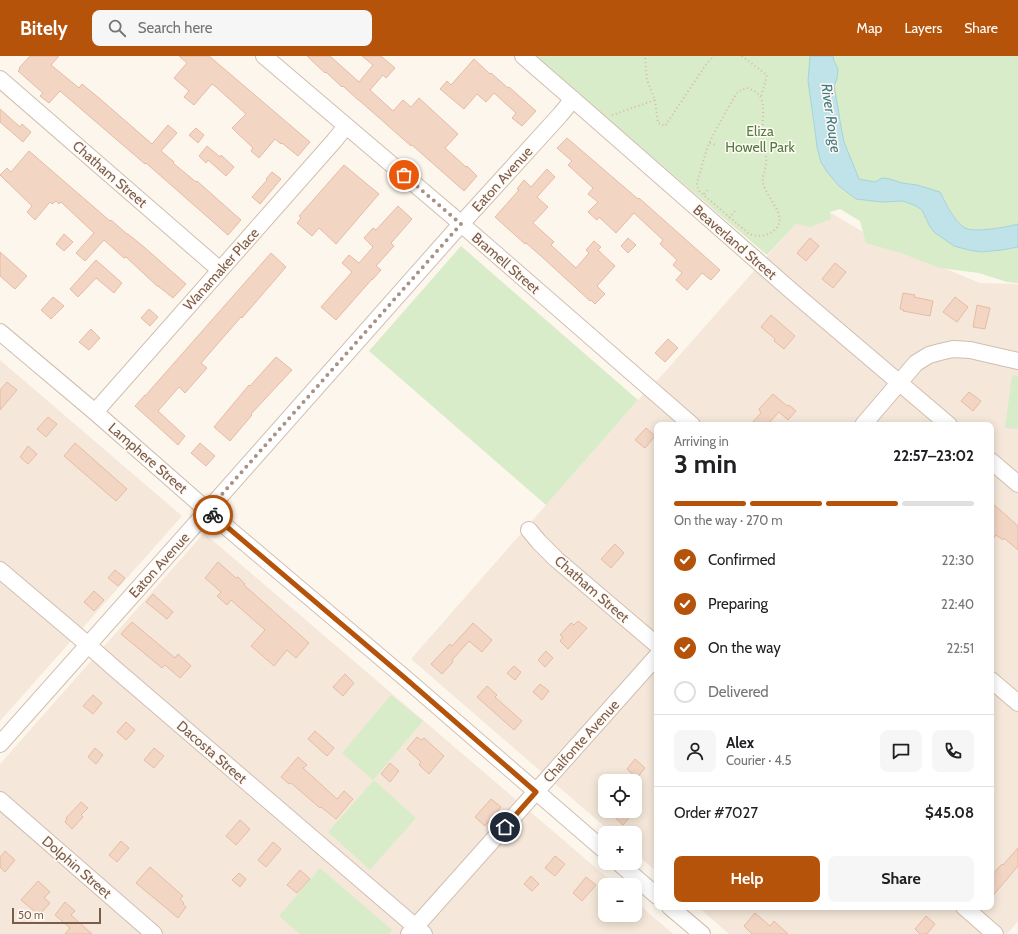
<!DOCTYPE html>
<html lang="en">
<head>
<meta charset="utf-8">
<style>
	:root { --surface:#fff; --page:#f6f6f6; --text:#202124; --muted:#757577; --line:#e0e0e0; --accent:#b45309 }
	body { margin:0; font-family:Cabin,sans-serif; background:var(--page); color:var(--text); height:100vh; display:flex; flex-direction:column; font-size:15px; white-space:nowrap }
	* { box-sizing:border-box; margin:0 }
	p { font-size:13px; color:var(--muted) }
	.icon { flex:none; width:22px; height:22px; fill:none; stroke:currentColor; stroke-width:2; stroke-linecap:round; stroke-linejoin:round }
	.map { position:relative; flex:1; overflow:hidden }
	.side { position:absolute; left:654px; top:366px; width:340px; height:488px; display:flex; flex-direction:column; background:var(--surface); border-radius:8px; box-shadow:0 2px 10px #0003 }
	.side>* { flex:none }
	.controls { position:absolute; left:598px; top:718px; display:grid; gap:8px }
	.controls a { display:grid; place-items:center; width:44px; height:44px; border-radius:8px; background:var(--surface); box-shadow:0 2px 10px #0003; font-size:20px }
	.scale { position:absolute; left:12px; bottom:10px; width:89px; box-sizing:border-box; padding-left:4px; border:2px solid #7a5c4d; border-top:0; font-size:11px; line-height:14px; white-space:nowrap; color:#7a5c4d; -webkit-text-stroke:3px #fffaf3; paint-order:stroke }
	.pin { position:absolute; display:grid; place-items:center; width:34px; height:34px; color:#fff; margin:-17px; border:2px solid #fff; border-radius:50%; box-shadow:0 1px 4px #0007 }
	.courier { position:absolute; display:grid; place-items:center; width:40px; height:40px; margin:-20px; border:3px solid #b45309; border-radius:50%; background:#fff; color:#222; box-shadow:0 1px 5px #0007 }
	.headline em { font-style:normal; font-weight:700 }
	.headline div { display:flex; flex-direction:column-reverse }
	.headline { display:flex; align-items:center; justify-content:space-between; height:68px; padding:0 20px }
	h1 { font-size:26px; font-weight:700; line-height:30px }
	.bar { display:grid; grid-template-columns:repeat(4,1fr); gap:6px 4px; align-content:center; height:48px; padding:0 20px }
	.bar i { height:5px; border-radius:3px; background:var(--line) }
	.bar .current { background:var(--accent) }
	.bar p { grid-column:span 4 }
	.line { display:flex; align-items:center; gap:10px; padding:0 20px; border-top:1px solid var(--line) }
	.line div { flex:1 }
	.round { display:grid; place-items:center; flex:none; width:42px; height:42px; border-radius:8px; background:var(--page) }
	ol { padding:0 20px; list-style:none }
	li { display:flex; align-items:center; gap:12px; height:44px }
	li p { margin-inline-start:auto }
	li .icon { padding:4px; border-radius:50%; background:var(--accent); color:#fff; stroke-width:4 }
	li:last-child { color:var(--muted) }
	li i { width:22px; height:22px; border:2px solid var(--line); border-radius:50% }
	.cta { display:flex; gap:8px; margin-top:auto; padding:8px 20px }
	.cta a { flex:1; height:46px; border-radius:8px; background:var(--accent); color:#fff; font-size:16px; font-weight:700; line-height:46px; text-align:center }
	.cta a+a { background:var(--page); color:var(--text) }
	header { display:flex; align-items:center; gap:24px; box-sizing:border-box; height:56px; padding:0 20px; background:var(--accent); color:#fff }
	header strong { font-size:19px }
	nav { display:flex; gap:22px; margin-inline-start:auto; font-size:14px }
	.search { width:280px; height:36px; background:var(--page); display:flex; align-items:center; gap:10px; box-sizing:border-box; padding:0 14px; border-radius:8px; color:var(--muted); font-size:15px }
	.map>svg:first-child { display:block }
	.residential { fill:#f5e8da; fill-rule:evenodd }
	.green { fill:#d8ecc9 }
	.water { fill:#bfe3e8; stroke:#a5d3da }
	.building { fill:#f3d5c3; stroke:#e6bba3 }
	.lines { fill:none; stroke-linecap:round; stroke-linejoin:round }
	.minor-casing { stroke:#d1beb0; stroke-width:18 }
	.path { stroke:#d9b8a5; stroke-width:2; stroke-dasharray:1 3; stroke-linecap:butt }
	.minor { stroke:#fff; stroke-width:16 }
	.done { stroke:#a89285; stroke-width:4; stroke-dasharray:0 7.2 }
	.route { stroke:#b45309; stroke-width:5 }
	.labels { text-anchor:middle; stroke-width:3; stroke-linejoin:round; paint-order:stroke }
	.park-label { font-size:14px; fill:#537a41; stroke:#fffaf3 }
	.street-label { font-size:14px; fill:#7a5c4d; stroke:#fffaf3 }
	.water-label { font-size:15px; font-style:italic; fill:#437c86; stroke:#fffaf3 }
</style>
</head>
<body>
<header>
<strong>Bitely</strong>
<div class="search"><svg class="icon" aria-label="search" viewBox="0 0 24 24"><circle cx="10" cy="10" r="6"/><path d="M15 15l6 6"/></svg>Search here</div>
<nav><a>Map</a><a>Layers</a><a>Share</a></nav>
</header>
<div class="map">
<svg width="1018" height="878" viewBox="0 0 1018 878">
	<rect width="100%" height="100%" fill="#fdf6ec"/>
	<!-- residential -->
	<path class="residential" d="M 814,147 L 880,186 L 980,227 L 1018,228 L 1018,865 L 1007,878 L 729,878 L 698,851 L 991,851 L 991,369 L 657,369 L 657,816 L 635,797 L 635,777 L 612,777 L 411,603 L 638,344 L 663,318 ZM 605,725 L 635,725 L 635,755 L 605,755 Z
		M 0,304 L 182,460 L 0,665 Z
		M 204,477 L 616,829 L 605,829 L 605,859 L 635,859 L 635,845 L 673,878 L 0,878 L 0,708 Z"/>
	<!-- green -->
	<path class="green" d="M 534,0 L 1018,0 L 1018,168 C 1007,171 974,177 965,172 C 954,164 949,152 943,141 L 859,123 L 852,106 L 839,130 L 856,143 L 882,146 L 903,145 L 916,150 L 922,154 L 929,169 L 981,196 L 1002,194 L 1018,191 L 1018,227 L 1007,226 L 979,217 L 940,212 L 901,197 L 866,187 L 860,165 L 840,153 L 830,156 L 831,163 L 811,171 L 796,168 L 767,199 Z
		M 461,190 L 638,344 L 546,449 L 369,295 Z
		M 1012,319 L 1018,320 L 1018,373 L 1005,372 Z
		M 391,639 L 423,665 L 373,724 L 342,697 Z
		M 374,724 L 416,762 L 370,814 L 328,776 Z
		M 320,812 L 392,874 L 389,878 L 300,878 L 279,860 Z"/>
	<!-- water -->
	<path class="water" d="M 810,0 L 833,0 L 834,5 L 838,13 L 837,23 L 834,30 L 837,46 L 840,65 L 844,86 L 859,123 L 875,126 L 882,122 L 890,123 L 902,127 L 917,129 L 940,136 C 947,149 953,164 965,172 C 974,177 1008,171 1018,168 L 1018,191 L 1002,194 L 981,196 L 969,194 L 954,190 L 934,176 L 929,169 L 922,154 L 916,150 L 903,145 L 882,146 L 856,143 L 839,130 L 827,116 L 821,106 L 817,91 L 815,74 L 808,25 Z"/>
	<!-- building -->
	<path class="building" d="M 30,0 L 59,0 L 51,9 L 79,32 L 82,28 L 99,42 L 152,88 L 168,69 L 177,77 L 161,95 L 174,106 L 173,107 L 196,126 L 197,125 L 241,164 L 228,179 L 146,107 L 145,108 L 60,35 L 49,47 L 40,40 L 43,37 L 18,15 L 20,13 L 19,12 Z
		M 179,0 L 209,0 L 310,86 L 298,100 L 282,87 L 281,88 L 275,83 L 259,102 L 251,95 L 253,92 L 232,72 L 246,58 L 216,31 L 212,28 L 194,49 L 184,41 L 189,35 L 174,22 L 187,7 Z
		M 307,0 L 330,0 L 359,26 L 373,9 L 362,0 L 381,0 L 395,12 L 386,22 L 383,19 L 370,34 L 393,55 L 403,44 L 411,51 L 419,42 L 458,78 L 445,92 L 466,111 L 467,110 L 477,120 L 464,135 L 412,89 L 411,90 L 360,45 L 357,43 L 343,30 L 342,31 L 326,16 L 325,17 Z
		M 474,3 L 490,18 L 491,17 L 508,32 L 509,31 L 536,55 L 522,70 L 512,62 L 516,57 L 494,37 L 486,46 L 477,38 L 464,53 L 440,33 L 447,25 L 451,29 Z
		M 0,53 L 20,71 L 22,68 L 31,76 L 23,86 L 0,66 Z
		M 196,72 L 204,79 L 198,87 L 189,79 Z
		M 567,82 L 638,143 L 639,142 L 720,214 L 711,224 L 702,217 L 687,234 L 676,224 L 682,217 L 673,209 L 677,204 L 660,188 L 663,184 L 634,157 L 616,177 L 599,161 L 597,164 L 588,156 L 598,146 L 588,138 L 593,132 L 568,109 L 572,105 L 557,92 Z
		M 207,90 L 220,101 L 221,99 L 234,111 L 226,120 L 208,104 L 206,107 L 199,100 Z
		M 29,95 L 110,165 L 111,164 L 127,178 L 128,178 L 144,191 L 186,228 L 173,242 L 158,230 L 157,230 L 126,201 L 124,202 L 104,184 L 85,205 L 76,197 L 94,177 L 61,146 L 59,148 L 56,145 L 52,148 L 50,146 L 35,164 L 27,156 L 32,150 L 0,119 L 7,112 L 11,116 Z
		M 344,109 L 379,138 L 336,188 L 319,172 L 312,180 L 297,167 L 301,162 L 299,160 Z
		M 547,113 L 555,121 L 537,141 L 548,151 L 533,167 L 554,186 L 551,189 L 576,212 L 589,197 L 586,194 L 594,185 L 601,191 L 598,194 L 615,210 L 597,230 L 605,238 L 595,248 L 591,244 L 590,245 L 541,200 L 526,187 L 525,188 L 495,161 L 519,134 L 517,133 L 524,124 L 531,131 Z
		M 272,116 L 281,123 L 260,148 L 252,141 L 267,124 L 266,123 Z
		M 398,150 L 412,163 L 391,187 L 394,190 L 376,210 L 381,214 L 372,224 L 372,223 L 336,264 L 321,251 L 352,216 L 342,207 L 349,199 L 359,207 L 373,191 L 364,182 L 373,172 L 376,174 Z
		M 64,178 L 73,186 L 64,195 L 56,188 Z
		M 628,182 L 636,189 L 628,197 L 621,190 Z
		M 810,182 L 819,190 L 806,205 L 797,197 Z
		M 0,196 L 27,220 L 15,233 L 0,220 Z
		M 271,197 L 286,211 L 242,262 L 241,261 L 201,307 L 207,312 L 185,337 L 179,331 L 158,355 L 185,380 L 178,389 L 135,350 L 145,339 L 145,340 Z
		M 96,204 L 122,227 L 114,237 L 96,222 L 78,241 L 70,233 Z
		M 835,207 L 846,216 L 833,232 L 822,223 Z
		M 903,237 L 915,239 L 914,241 L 933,245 L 930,260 L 903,255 L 904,254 L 900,253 Z
		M 53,241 L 64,250 L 51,263 L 41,254 Z
		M 955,241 L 968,251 L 957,266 L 943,256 Z
		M 977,249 L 990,252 L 985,273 L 973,271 Z
		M 149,253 L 158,261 L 150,270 L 141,262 Z
		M 771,259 L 795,280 L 784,293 L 774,285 L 775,283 L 761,271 Z
		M 91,273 L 100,282 L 89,294 L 79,286 Z
		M 668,283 L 678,292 L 665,306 L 655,297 Z
		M 276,301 L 292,314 L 251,358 L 252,359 L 230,385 L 214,371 L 249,329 L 250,330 Z
		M 7,326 L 17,334 L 0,354 L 0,334 Z
		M 969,336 L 981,345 L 973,355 L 961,345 Z
		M 773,338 L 787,350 L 789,349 L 796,355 L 788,364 L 779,356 L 767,369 L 750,369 L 761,357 L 759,353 Z
		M 48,361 L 57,368 L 46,381 L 37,373 Z
		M 646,372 L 655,380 L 645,392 L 635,384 Z
		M 75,387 L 127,433 L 116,445 L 64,400 Z
		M 200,387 L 215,400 L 206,410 L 191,397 Z
		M 28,390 L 37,398 L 28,408 L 20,401 Z
		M 991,446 L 1018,470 L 1018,494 L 1004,482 L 1003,484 L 996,479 L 991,485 Z
		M 615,488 L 624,497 L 611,512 L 601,503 Z
		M 218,506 L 236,522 L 238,521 L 245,528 L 244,529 L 309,587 L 296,602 L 287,594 L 274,610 L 251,590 L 265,574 L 231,544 L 227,549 L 217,540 L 221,536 L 205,522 Z
		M 115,514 L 125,522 L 118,530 L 108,522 Z
		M 94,535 L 104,544 L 94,555 L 84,546 Z
		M 153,538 L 173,556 L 167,563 L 146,546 Z
		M 578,565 L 587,572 L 568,593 L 560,585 L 563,581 L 560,579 L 571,567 L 574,569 Z
		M 132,566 L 175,602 L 178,598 L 191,610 L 180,622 L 165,609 L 162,612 L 121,578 Z
		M 473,567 L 492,584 L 482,596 L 469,585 L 452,604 L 453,606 L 442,618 L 431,608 L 450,588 L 452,590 Z
		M 546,595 L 553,602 L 545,611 L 538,604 Z
		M 514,610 L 521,616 L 515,624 L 507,617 Z
		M 345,618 L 354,627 L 343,640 L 333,631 Z
		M 540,628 L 549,635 L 542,644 L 533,636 Z
		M 487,630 L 497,639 L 495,641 L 522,665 L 514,674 L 477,641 Z
		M 93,639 L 102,647 L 93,658 L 83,650 Z
		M 126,666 L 135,674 L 126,684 L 117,676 Z
		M 315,675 L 334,692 L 327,700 L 308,683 Z
		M 417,681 L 421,684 L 424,682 L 444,700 L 429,718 L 419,709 L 421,706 L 407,693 Z
		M 95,692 L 103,699 L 96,708 L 88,701 Z
		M 154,692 L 164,700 L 154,712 L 144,704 Z
		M 298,701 L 307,709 L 303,712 L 337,743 L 344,735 L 353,743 L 336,763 L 321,751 L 320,752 L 291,727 L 289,728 L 281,721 Z
		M 635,703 L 645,712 L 637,722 L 627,713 Z
		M 390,707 L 399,715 L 390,726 L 381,718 Z
		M 491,743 L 501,751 L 485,770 L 475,761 Z
		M 81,746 L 88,752 L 81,759 L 83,761 L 72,773 L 65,766 L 67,763 L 66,762 Z
		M 608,755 L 635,755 L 623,769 Z
		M 240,764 L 250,773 L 236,789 L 226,780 Z
		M 121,785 L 129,792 L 117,806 L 109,799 Z
		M 273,786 L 281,793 L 266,811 L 258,804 Z
		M 1018,792 L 1018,810 L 991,842 L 991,820 L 1002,808 L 1003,809 Z
		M 5,795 L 15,804 L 5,816 L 0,811 L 0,801 Z
		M 555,800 L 565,808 L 555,820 L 545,812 Z
		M 150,811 L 183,840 L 180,843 L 184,847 L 183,848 L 186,851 L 178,862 L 136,827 Z
		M 300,814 L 310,823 L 297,837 L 287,829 Z
		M 239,817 L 246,823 L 240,831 L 232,824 Z
		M 531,820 L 539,828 L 532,835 L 524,828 Z
		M 586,821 L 596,829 L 582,845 L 573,837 Z
		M 38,825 L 50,836 L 44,842 L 50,847 L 39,859 L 21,844 Z
		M 65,846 L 75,855 L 71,859 L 92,878 L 65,878 L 70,872 L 55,859 Z
		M 755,857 L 770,870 L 774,865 L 788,878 L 752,878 L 744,870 Z
		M 926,860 L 935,868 L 927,878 L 920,878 L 915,873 Z"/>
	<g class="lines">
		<!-- minor casing -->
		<g class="minor-casing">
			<path id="minor" d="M 264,0 L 451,159 L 692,369
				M 523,0 L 584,53 L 795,238 L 949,369
				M 0,23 L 220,214
				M 0,276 L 95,356 L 217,463 L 405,622 L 605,795
				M 95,356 L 334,85 L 346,70
				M 863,369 L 916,307 L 929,299 L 940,296 L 953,293 L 970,294 L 1018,305
				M 991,405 L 1018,428
				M 529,474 L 539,486 L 556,503 L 657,589
				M 0,514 L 79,581 L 114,612 L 424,878
				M 991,624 L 1018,647
				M 0,688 L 208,454 L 461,168 L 560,59 L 573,43
				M 0,744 L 154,878
				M 619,807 L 657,840
				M 670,851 L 702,878
				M 964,851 L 995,878
				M 409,878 L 657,600"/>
		</g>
		<!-- path -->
		<path class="path" d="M 742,0 L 767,19 L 761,41
			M 747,32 C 753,34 758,36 761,42 C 765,52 762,62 763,72 C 764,85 767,96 766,109 C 765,115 762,120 763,127 C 767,144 795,166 768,178 C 762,181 753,180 748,177 L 698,134 L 697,127 L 707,92 L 713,79 L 736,38 L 739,35 Z
			M 655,44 L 658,67 L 665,70 L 707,7 L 714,0
			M 612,59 L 655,44 L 647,24 L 645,0
			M 710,87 L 716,89
			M 762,93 L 766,93
			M 704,138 L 708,133
			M 729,162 L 735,155"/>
		<!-- minor -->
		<use href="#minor" class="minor"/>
	</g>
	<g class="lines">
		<!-- done -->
		<path class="done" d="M 213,459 L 208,454 L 216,445 L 461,168 L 404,119"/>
		<!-- route -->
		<path class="route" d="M 213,459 L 405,622 L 536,736 L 505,771"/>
	</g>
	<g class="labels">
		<!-- park labels -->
		<g class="park-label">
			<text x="760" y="80">Eliza<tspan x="760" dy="16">Howell Park</tspan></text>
		</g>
		<!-- street labels -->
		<g class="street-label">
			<text transform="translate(110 118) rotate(41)" y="5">Chatham Street</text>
			<text transform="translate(502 123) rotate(-48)" y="5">Eaton Avenue</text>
			<text transform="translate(735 186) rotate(41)" y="5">Beaverland Street</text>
			<text transform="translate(506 207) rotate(41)" y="5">Bramell Street</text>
			<text transform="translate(221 213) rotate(-48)" y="5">Wanamaker Place</text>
			<text transform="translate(148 402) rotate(41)" y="5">Lamphere Street</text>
			<text transform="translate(159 509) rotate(-48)" y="5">Eaton Avenue</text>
			<text transform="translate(592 533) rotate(41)" y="5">Chatham Street</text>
			<text transform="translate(581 685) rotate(-48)" y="5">Chalfonte Avenue</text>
			<text transform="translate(212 696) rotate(41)" y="5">Dacosta Street</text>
			<text transform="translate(77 811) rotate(41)" y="5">Dolphin Street</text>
		</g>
		<!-- water labels -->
		<g class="water-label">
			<text transform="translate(831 62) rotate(82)" y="5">River Rouge</text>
		</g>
	</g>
</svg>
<div class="controls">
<a><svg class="icon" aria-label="locate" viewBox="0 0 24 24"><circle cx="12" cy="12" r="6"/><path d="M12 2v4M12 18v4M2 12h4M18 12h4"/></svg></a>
<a>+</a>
<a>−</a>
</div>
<div class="scale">50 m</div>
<div class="pin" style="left:404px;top:119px;background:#ea580c"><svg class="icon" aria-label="bag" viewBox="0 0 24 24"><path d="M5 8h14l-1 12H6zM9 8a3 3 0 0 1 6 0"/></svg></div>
<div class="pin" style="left:505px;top:771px;background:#1f2937"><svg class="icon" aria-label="home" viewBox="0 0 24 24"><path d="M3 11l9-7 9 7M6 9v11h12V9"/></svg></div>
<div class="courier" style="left:213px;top:459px"><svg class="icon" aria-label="bike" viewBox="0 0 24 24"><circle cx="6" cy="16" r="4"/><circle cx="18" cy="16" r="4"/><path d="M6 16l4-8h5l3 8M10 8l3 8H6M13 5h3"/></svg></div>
<section class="side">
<div class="headline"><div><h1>3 min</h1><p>Arriving in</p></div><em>22:57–23:02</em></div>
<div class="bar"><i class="current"></i><i class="current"></i><i class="current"></i><i></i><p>On the way · 270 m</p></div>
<ol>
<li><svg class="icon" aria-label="check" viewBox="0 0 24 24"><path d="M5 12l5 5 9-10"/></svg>Confirmed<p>22:30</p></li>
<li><svg class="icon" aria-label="check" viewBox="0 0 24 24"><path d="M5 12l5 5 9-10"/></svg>Preparing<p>22:40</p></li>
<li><svg class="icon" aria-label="check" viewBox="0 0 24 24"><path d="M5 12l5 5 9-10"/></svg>On the way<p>22:51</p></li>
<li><i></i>Delivered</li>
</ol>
<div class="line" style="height:72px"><a class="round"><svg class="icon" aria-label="person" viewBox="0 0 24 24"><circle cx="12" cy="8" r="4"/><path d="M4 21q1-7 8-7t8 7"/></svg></a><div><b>Alex</b><p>Courier · 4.5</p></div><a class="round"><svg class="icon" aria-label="chat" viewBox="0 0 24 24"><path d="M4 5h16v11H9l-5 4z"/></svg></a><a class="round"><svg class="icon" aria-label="phone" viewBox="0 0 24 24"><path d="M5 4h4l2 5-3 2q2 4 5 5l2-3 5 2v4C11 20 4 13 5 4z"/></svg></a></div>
<div class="line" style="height:52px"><div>Order #7027</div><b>$45.08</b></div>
<div class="cta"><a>Help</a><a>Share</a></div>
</section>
</div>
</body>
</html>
